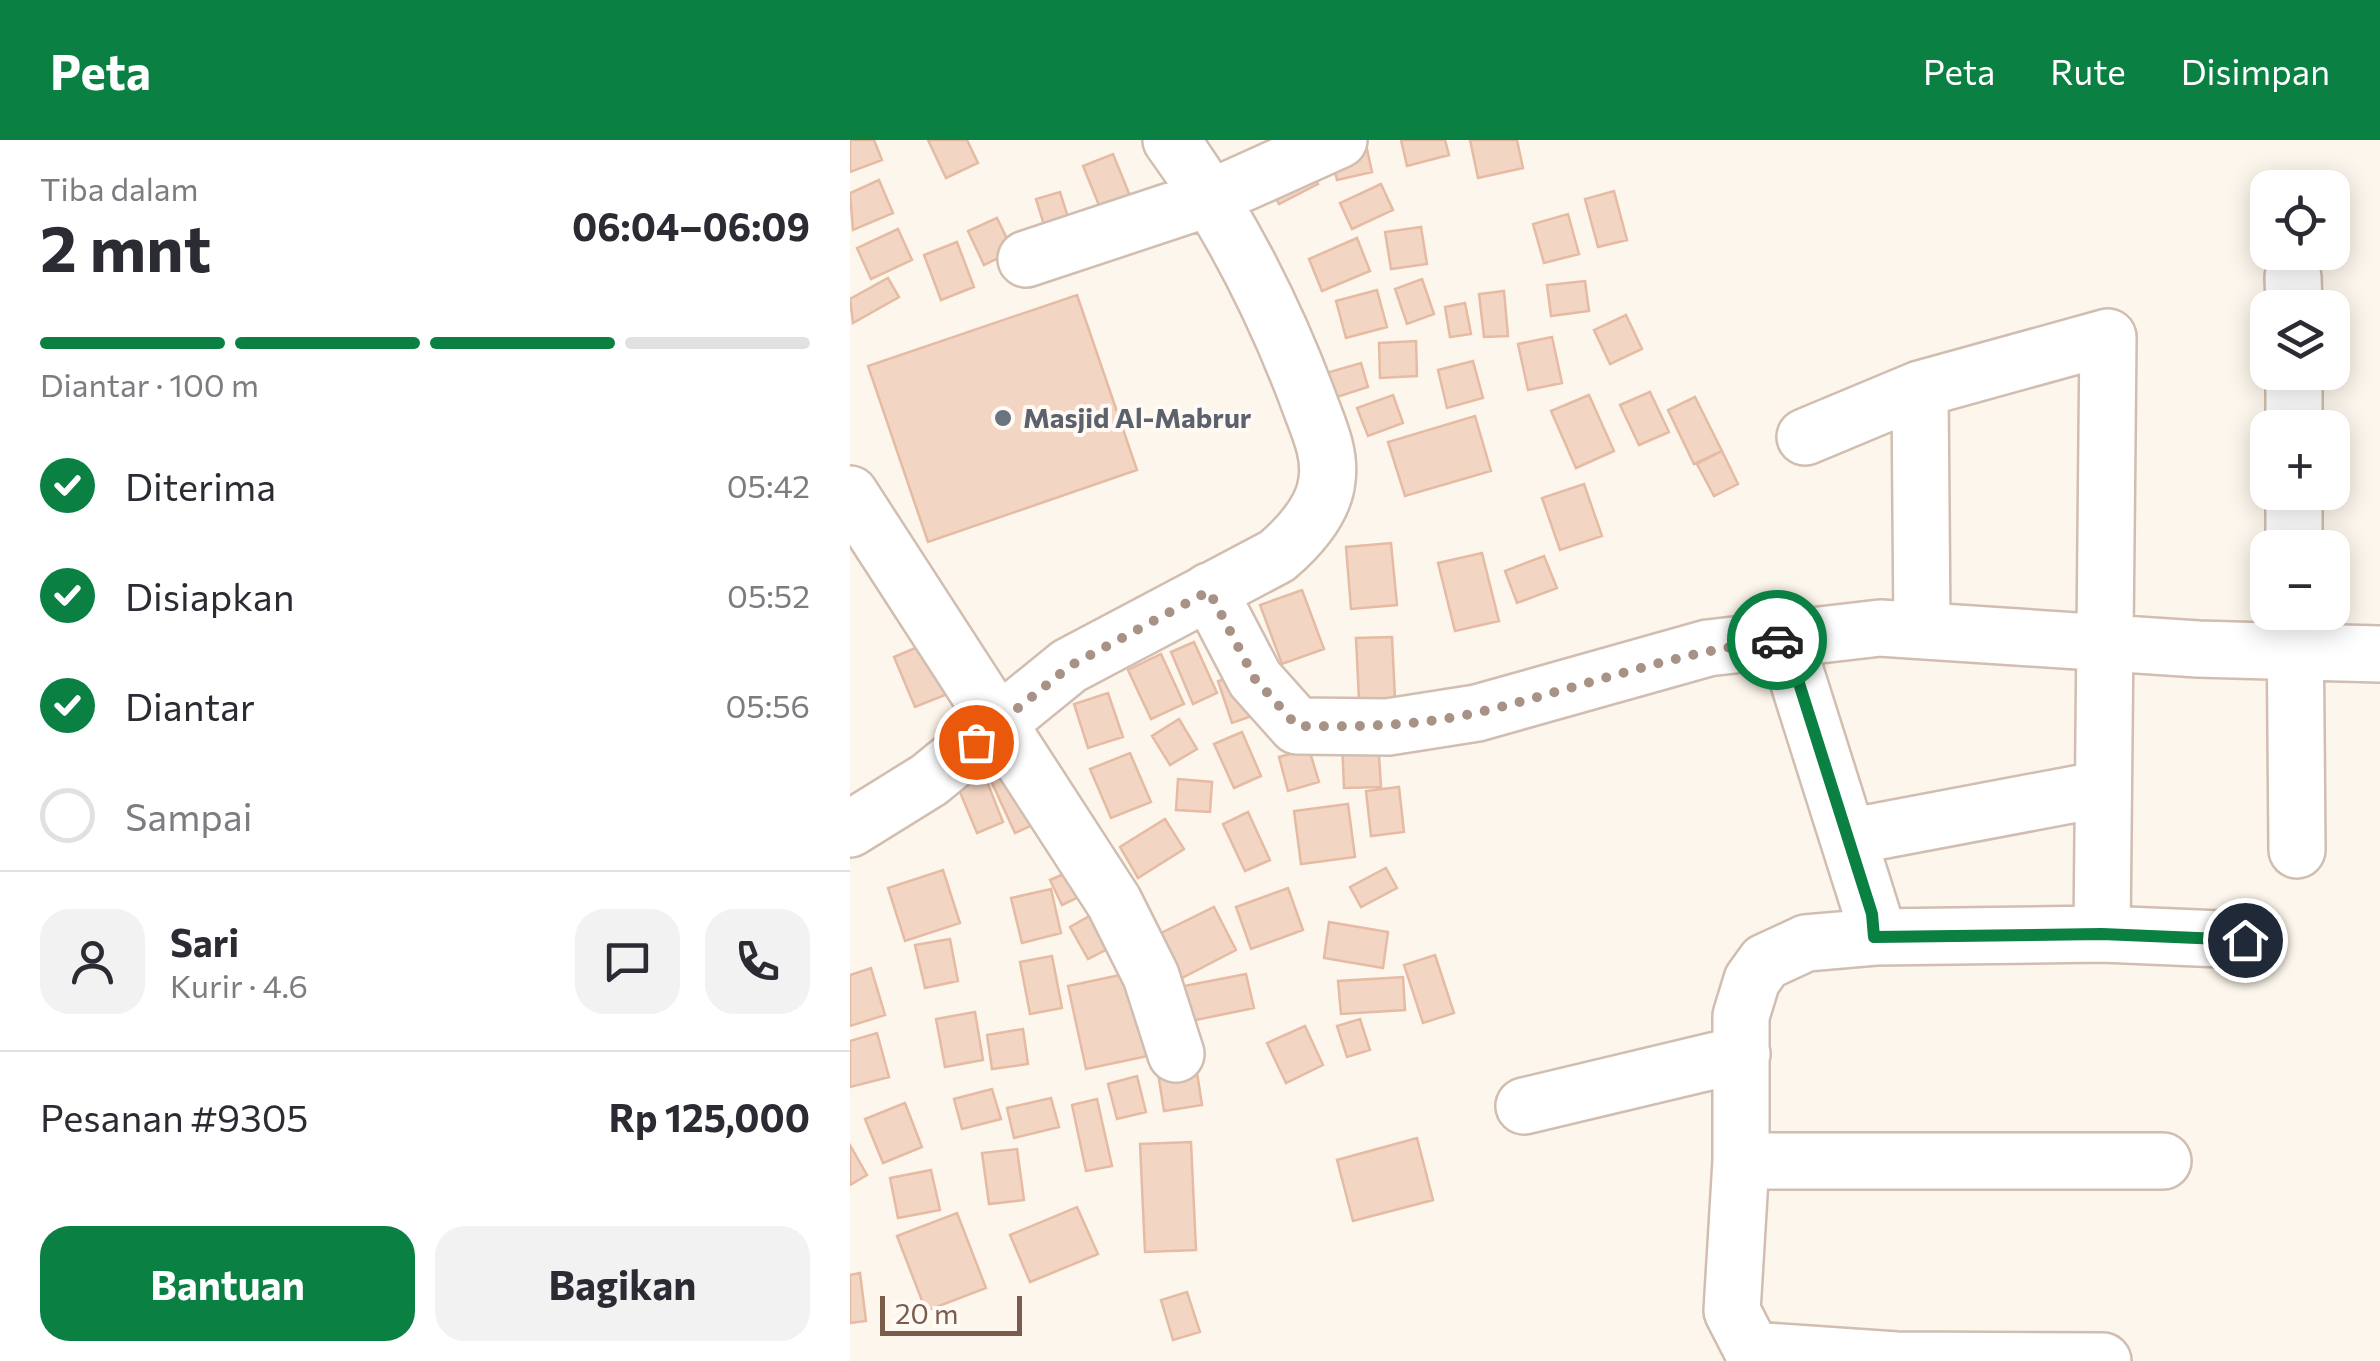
<!DOCTYPE html>
<html lang="id">
<head>
<meta charset="utf-8">
<style>
	:root { --surface:#fff; --page:#f2f2f3; --text:#2b2b33; --muted:#7c7c81; --line:#e1e1e2; --accent:#0b8043 }
	body { margin:0; font-family:Commissioner,sans-serif; background:var(--page); color:var(--text); height:100vh; display:flex; flex-direction:column; font-size:38px; white-space:nowrap }
	* { box-sizing:border-box; margin:0 }
	p { font-size:32px; color:var(--muted) }
	.icon { flex:none; width:55px; height:55px; fill:none; stroke:currentColor; stroke-width:2; stroke-linecap:round; stroke-linejoin:round }
	.map { position:relative; flex:1; overflow:hidden }
	.details { display:flex; flex-direction:column; background:var(--surface); width:850px }
	.details>* { flex:none }
	.tools { position:absolute; left:1400px; top:30px; display:grid; gap:20px }
	.tools a { display:grid; place-items:center; width:100px; height:100px; border-radius:20px; background:var(--surface); box-shadow:0 5px 25px #0003; font-size:50px }
	.scale { position:absolute; left:30px; bottom:25px; width:142px; box-sizing:border-box; padding-left:10px; border:5px solid #7a5c4d; border-top:0; font-size:28px; line-height:35px; white-space:nowrap; color:#7a5c4d; -webkit-text-stroke:8px #fffaf3; paint-order:stroke }
	.pin { position:absolute; display:grid; place-items:center; width:85px; height:85px; color:#fff; margin:-42px; border:5px solid #fff; border-radius:50%; box-shadow:0 2px 10px #0007 }
	.courier { position:absolute; display:grid; place-items:center; width:100px; height:100px; margin:-50px; border:8px solid #0b8043; border-radius:50%; background:#fff; color:#222; box-shadow:0 2px 12px #0007 }
	.headline em { font-style:normal; font-weight:700 }
	.headline div { display:flex; flex-direction:column-reverse }
	.headline { display:flex; align-items:center; justify-content:space-between; height:170px; padding:0 40px }
	h1 { font-size:65px; font-weight:700; line-height:75px }
	.bar { display:grid; grid-template-columns:repeat(4,1fr); gap:15px 10px; align-content:center; height:120px; padding:0 40px }
	.bar i { height:12px; border-radius:8px; background:var(--line) }
	.bar .on { background:var(--accent) }
	.bar p { grid-column:span 4 }
	.line { display:flex; align-items:center; gap:25px; padding:0 40px; border-top:2px solid var(--line) }
	.line div { flex:1 }
	.round { display:grid; place-items:center; flex:none; width:105px; height:105px; border-radius:30px; background:var(--page) }
	ol { padding:0 40px; list-style:none }
	li { display:flex; align-items:center; gap:30px; height:110px }
	li p { margin-inline-start:auto }
	li .icon { padding:10px; border-radius:50%; background:var(--accent); color:#fff; stroke-width:4 }
	li:last-child { color:var(--muted) }
	li i { width:55px; height:55px; border:5px solid var(--line); border-radius:50% }
	.button { display:flex; gap:20px; margin-top:auto; padding:20px 40px }
	.button a { flex:1; height:115px; border-radius:30px; background:var(--accent); color:#fff; font-size:40px; font-weight:700; line-height:115px; text-align:center }
	.button a+a { background:var(--page); color:var(--text) }
	header { display:flex; align-items:center; gap:60px; box-sizing:border-box; height:140px; padding:0 50px; background:var(--accent); color:#fff }
	header strong { font-size:48px }
	nav { display:flex; gap:55px; margin-inline-start:auto; font-size:35px }
	main { display:flex; flex:1; min-height:0 }
	.map>svg:first-child { display:block }
	.building { fill:#f3d5c3; stroke:#e6bba3; stroke-width:2.5 }
	.lines { fill:none; stroke-linecap:round; stroke-linejoin:round }
	.minor-casing { stroke:#d1beb0; stroke-width:60 }
	.minor { stroke:#fff; stroke-width:55 }
	.done { stroke:#a89285; stroke-width:10; stroke-dasharray:0 18 }
	.route { stroke:#0b8043; stroke-width:12 }
	.worship-dot { fill:#6b7280; stroke:#fffaf3; stroke-width:4 }
	.labels { text-anchor:middle; stroke-width:8; stroke-linejoin:round; paint-order:stroke }
	.worship-label { font-size:28px; font-weight:bold; fill:#5b616d; stroke:#fffaf3; text-anchor:start }
</style>
</head>
<body>
<header>
<strong>Peta</strong>
<nav><a>Peta</a><a>Rute</a><a>Disimpan</a></nav>
</header>
<main>
<section class="details">
<div class="headline"><div><h1>2 mnt</h1><p>Tiba dalam</p></div><em>06:04–06:09</em></div>
<div class="bar"><i class="on"></i><i class="on"></i><i class="on"></i><i></i><p>Diantar · 100 m</p></div>
<ol>
<li><svg class="icon" aria-label="check" viewBox="0 0 24 24"><path d="M5 12l5 5 9-10"/></svg>Diterima<p>05:42</p></li>
<li><svg class="icon" aria-label="check" viewBox="0 0 24 24"><path d="M5 12l5 5 9-10"/></svg>Disiapkan<p>05:52</p></li>
<li><svg class="icon" aria-label="check" viewBox="0 0 24 24"><path d="M5 12l5 5 9-10"/></svg>Diantar<p>05:56</p></li>
<li><i></i>Sampai</li>
</ol>
<div class="line" style="height:180px"><a class="round"><svg class="icon" aria-label="person" viewBox="0 0 24 24"><circle cx="12" cy="8" r="4"/><path d="M4 21q1-7 8-7t8 7"/></svg></a><div><b>Sari</b><p>Kurir · 4.6</p></div><a class="round"><svg class="icon" aria-label="chat" viewBox="0 0 24 24"><path d="M4 5h16v11H9l-5 4z"/></svg></a><a class="round"><svg class="icon" aria-label="phone" viewBox="0 0 24 24"><path d="M5 4h4l2 5-3 2q2 4 5 5l2-3 5 2v4C11 20 4 13 5 4z"/></svg></a></div>
<div class="line" style="height:130px"><div>Pesanan #9305</div><b>Rp 125,000</b></div>
<div class="button"><a>Bantuan</a><a>Bagikan</a></div>
</section>
<div class="map">
<svg width="1530" height="1221" viewBox="0 0 1530 1221">
	<rect width="100%" height="100%" fill="#fdf6ec"/>
	<!-- building -->
	<path class="building" d="M 0,0 L 24,0 L 32,20 L 0,32 Z
		M 78,0 L 117,0 L 128,23 L 96,38 Z
		M 515,0 L 522,32 L 487,40 L 479,8 Z
		M 551,0 L 595,0 L 599,15 L 557,26 Z
		M 620,0 L 667,0 L 673,28 L 628,38 Z
		M 263,14 L 287,73 L 257,85 L 233,26 Z
		M 455,19 L 468,44 L 429,64 L 416,39 Z
		M 29,40 L 43,73 L 3,90 L 0,53 Z
		M 531,44 L 543,70 L 502,89 L 490,63 Z
		M 764,51 L 777,100 L 748,107 L 735,59 Z
		M 210,52 L 222,90 L 198,98 L 186,59 Z
		M 718,74 L 729,114 L 694,123 L 683,84 Z
		M 147,78 L 163,111 L 134,125 L 118,91 Z
		M 571,87 L 577,124 L 541,129 L 535,92 Z
		M 48,89 L 62,120 L 21,139 L 7,108 Z
		M 507,98 L 520,131 L 472,151 L 459,119 Z
		M 107,102 L 124,147 L 91,160 L 74,115 Z
		M 38,138 L 49,157 L 3,183 L 0,159 Z
		M 572,139 L 584,174 L 557,184 L 545,149 Z
		M 735,141 L 739,171 L 701,176 L 697,145 Z
		M 527,150 L 537,187 L 496,198 L 486,161 Z
		M 654,151 L 658,196 L 634,197 L 629,154 Z
		M 227,155 L 287,330 L 78,402 L 18,226 Z
		M 615,163 L 621,194 L 600,197 L 595,167 Z
		M 776,175 L 792,209 L 760,224 L 744,190 Z
		M 702,197 L 712,243 L 678,250 L 668,204 Z
		M 566,201 L 567,236 L 530,238 L 529,203 Z
		M 623,221 L 633,258 L 597,268 L 588,230 Z
		M 511,223 L 518,247 L 484,258 L 476,233 Z
		M 800,252 L 819,292 L 789,305 L 770,265 Z
		M 543,255 L 553,283 L 518,296 L 507,268 Z
		M 739,255 L 764,311 L 726,328 L 701,271 Z
		M 845,257 L 872,311 L 844,324 L 818,270 Z
		M 625,276 L 641,331 L 555,356 L 538,302 Z
		M 872,311 L 888,344 L 864,356 L 847,324 Z
		M 734,344 L 752,396 L 710,410 L 692,358 Z
		M 541,403 L 547,465 L 501,469 L 496,407 Z
		M 632,413 L 649,481 L 605,491 L 588,423 Z
		M 694,416 L 707,448 L 667,463 L 655,431 Z
		M 452,450 L 474,509 L 432,524 L 410,465 Z
		M 542,497 L 545,559 L 509,560 L 506,498 Z
		M 89,498 L 110,549 L 65,567 L 44,517 Z
		M 344,502 L 367,553 L 343,564 L 321,512 Z
		M 311,514 L 334,564 L 301,579 L 278,530 Z
		M 389,535 L 402,576 L 382,583 L 368,541 Z
		M 258,553 L 273,597 L 238,608 L 224,564 Z
		M 329,579 L 347,609 L 320,625 L 302,596 Z
		M 392,592 L 411,636 L 384,648 L 364,604 Z
		M 528,600 L 531,647 L 494,648 L 492,601 Z
		M 459,609 L 469,642 L 438,651 L 429,617 Z
		M 280,613 L 301,662 L 261,678 L 240,629 Z
		M 170,617 L 198,678 L 165,693 L 137,632 Z
		M 132,629 L 153,682 L 127,693 L 105,640 Z
		M 328,639 L 362,642 L 360,672 L 326,670 Z
		M 549,647 L 554,692 L 521,696 L 516,651 Z
		M 498,664 L 505,717 L 451,724 L 444,671 Z
		M 398,672 L 420,720 L 395,731 L 373,684 Z
		M 315,679 L 334,709 L 288,738 L 270,707 Z
		M 239,723 L 250,747 L 212,765 L 200,740 Z
		M 536,728 L 547,748 L 511,767 L 500,747 Z
		M 93,730 L 110,783 L 55,801 L 38,748 Z
		M 438,748 L 453,790 L 401,809 L 386,767 Z
		M 201,749 L 211,793 L 172,803 L 161,758 Z
		M 364,767 L 386,810 L 328,840 L 305,796 Z
		M 252,769 L 271,802 L 238,819 L 220,787 Z
		M 479,782 L 538,792 L 533,828 L 474,818 Z
		M 100,799 L 108,841 L 75,848 L 65,805 Z
		M 585,815 L 604,873 L 573,883 L 554,825 Z
		M 202,816 L 212,868 L 180,874 L 170,822 Z
		M 21,828 L 35,875 L 0,886 L 0,835 Z
		M 289,831 L 307,914 L 236,929 L 218,846 Z
		M 396,834 L 404,868 L 331,883 L 324,848 Z
		M 553,837 L 555,870 L 491,874 L 488,841 Z
		M 125,872 L 133,920 L 95,927 L 86,879 Z
		M 510,879 L 520,910 L 497,917 L 487,886 Z
		M 455,886 L 473,925 L 436,943 L 417,903 Z
		M 173,889 L 178,924 L 142,929 L 137,895 Z
		M 27,893 L 39,937 L 0,947 L 0,901 Z
		M 346,926 L 352,965 L 314,971 L 308,933 Z
		M 287,936 L 296,972 L 267,979 L 258,944 Z
		M 142,949 L 151,979 L 112,989 L 104,959 Z
		M 201,958 L 209,987 L 164,998 L 157,968 Z
		M 247,959 L 262,1026 L 236,1031 L 222,965 Z
		M 55,963 L 72,1007 L 33,1023 L 15,979 Z
		M 567,998 L 583,1060 L 503,1081 L 487,1020 Z
		M 341,1002 L 346,1110 L 295,1112 L 290,1004 Z
		M 0,1005 L 17,1035 L 0,1045 Z
		M 167,1009 L 174,1060 L 139,1064 L 132,1013 Z
		M 81,1030 L 90,1070 L 48,1078 L 40,1038 Z
		M 227,1067 L 248,1114 L 180,1142 L 160,1095 Z
		M 107,1073 L 136,1148 L 76,1171 L 47,1096 Z
		M 10,1133 L 16,1181 L 0,1183 L 0,1135 Z
		M 337,1152 L 350,1192 L 323,1200 L 311,1160 Z"/>
	<g class="lines">
		<!-- minor casing -->
		<g class="minor-casing">
			<path id="minor" d="M 176,119 L 360,58 L 489,0
				M 1443,137 L 1444,168
				M 1444,232 L 1444,288
				M 1070,249 L 1072,490
				M 955,297 L 1070,249 L 1258,197 L 1252,794
				M 1444,352 L 1444,408
				M 0,354 L 264,762 L 301,836 L 326,914
				M 359,451 L 405,539 L 447,586 L 538,587 L 627,573 L 858,508 L 1030,488 L 1348,509 L 1530,514
				M 1445,472 L 1447,710
				M 935,499 L 1022,774 L 1025,797
				M 0,689 L 79,640 L 219,526 L 427,416 C 449,397 474,370 477,340 C 481,311 467,285 458,259 C 423,166 379,80 321,0
				M 998,697 L 1252,649
				M 674,966 L 892,914
				M 891,1021 L 1313,1021
				M 1253,1221 L 1046,1220 L 902,1210 L 882,1171 L 891,1021 L 891,876 L 902,840 L 915,822 L 956,803 L 1025,797 L 1252,794 L 1395,800"/>
		</g>
		<!-- minor -->
		<use href="#minor" class="minor"/>
	</g>
	<g class="lines">
		<!-- done -->
		<path class="done" d="M 126,602 L 220,526 L 359,451 L 405,539 L 447,586 C 509,587 570,586 630,572 C 730,548 825,512 927,500"/>
		<!-- route -->
		<path class="route" d="M 927,500 L 935,499 L 1022,774 L 1024,797 L 1252,794 L 1395,800"/>
	</g>
	<!-- markers -->
	<circle class="worship-dot" cx="153" cy="278" r="10"/>
	<g class="labels">
		<!-- worship labels -->
		<g class="worship-label">
			<text x="173" y="288">Masjid Al-Mabrur</text>
		</g>
	</g>
</svg>
<div class="tools">
<a><svg class="icon" aria-label="locate" viewBox="0 0 24 24"><circle cx="12" cy="12" r="6"/><path d="M12 2v4M12 18v4M2 12h4M18 12h4"/></svg></a>
<a><svg class="icon" aria-label="layers" viewBox="0 0 24 24"><path d="M12 4l9 5-9 5-9-5zM3 14l9 5 9-5"/></svg></a>
<a>+</a>
<a>−</a>
</div>
<div class="scale">20 m</div>
<div class="pin" style="left:126px;top:602px;background:#ea580c"><svg class="icon" aria-label="bag" viewBox="0 0 24 24"><path d="M5 8h14l-1 12H6zM9 8a3 3 0 0 1 6 0"/></svg></div>
<div class="pin" style="left:1395px;top:800px;background:#1f2937"><svg class="icon" aria-label="home" viewBox="0 0 24 24"><path d="M3 11l9-7 9 7M6 9v11h12V9"/></svg></div>
<div class="courier" style="left:927px;top:500px"><svg class="icon" aria-label="car" viewBox="0 0 24 24"><path d="M5 17H2v-5l4-1 3-4h7l3 4 3 1v5h-3M9 17h6M6 11h13"/><circle cx="7" cy="17" r="2"/><circle cx="17" cy="17" r="2"/></svg></div>
</div>
</main>
</body>
</html>
